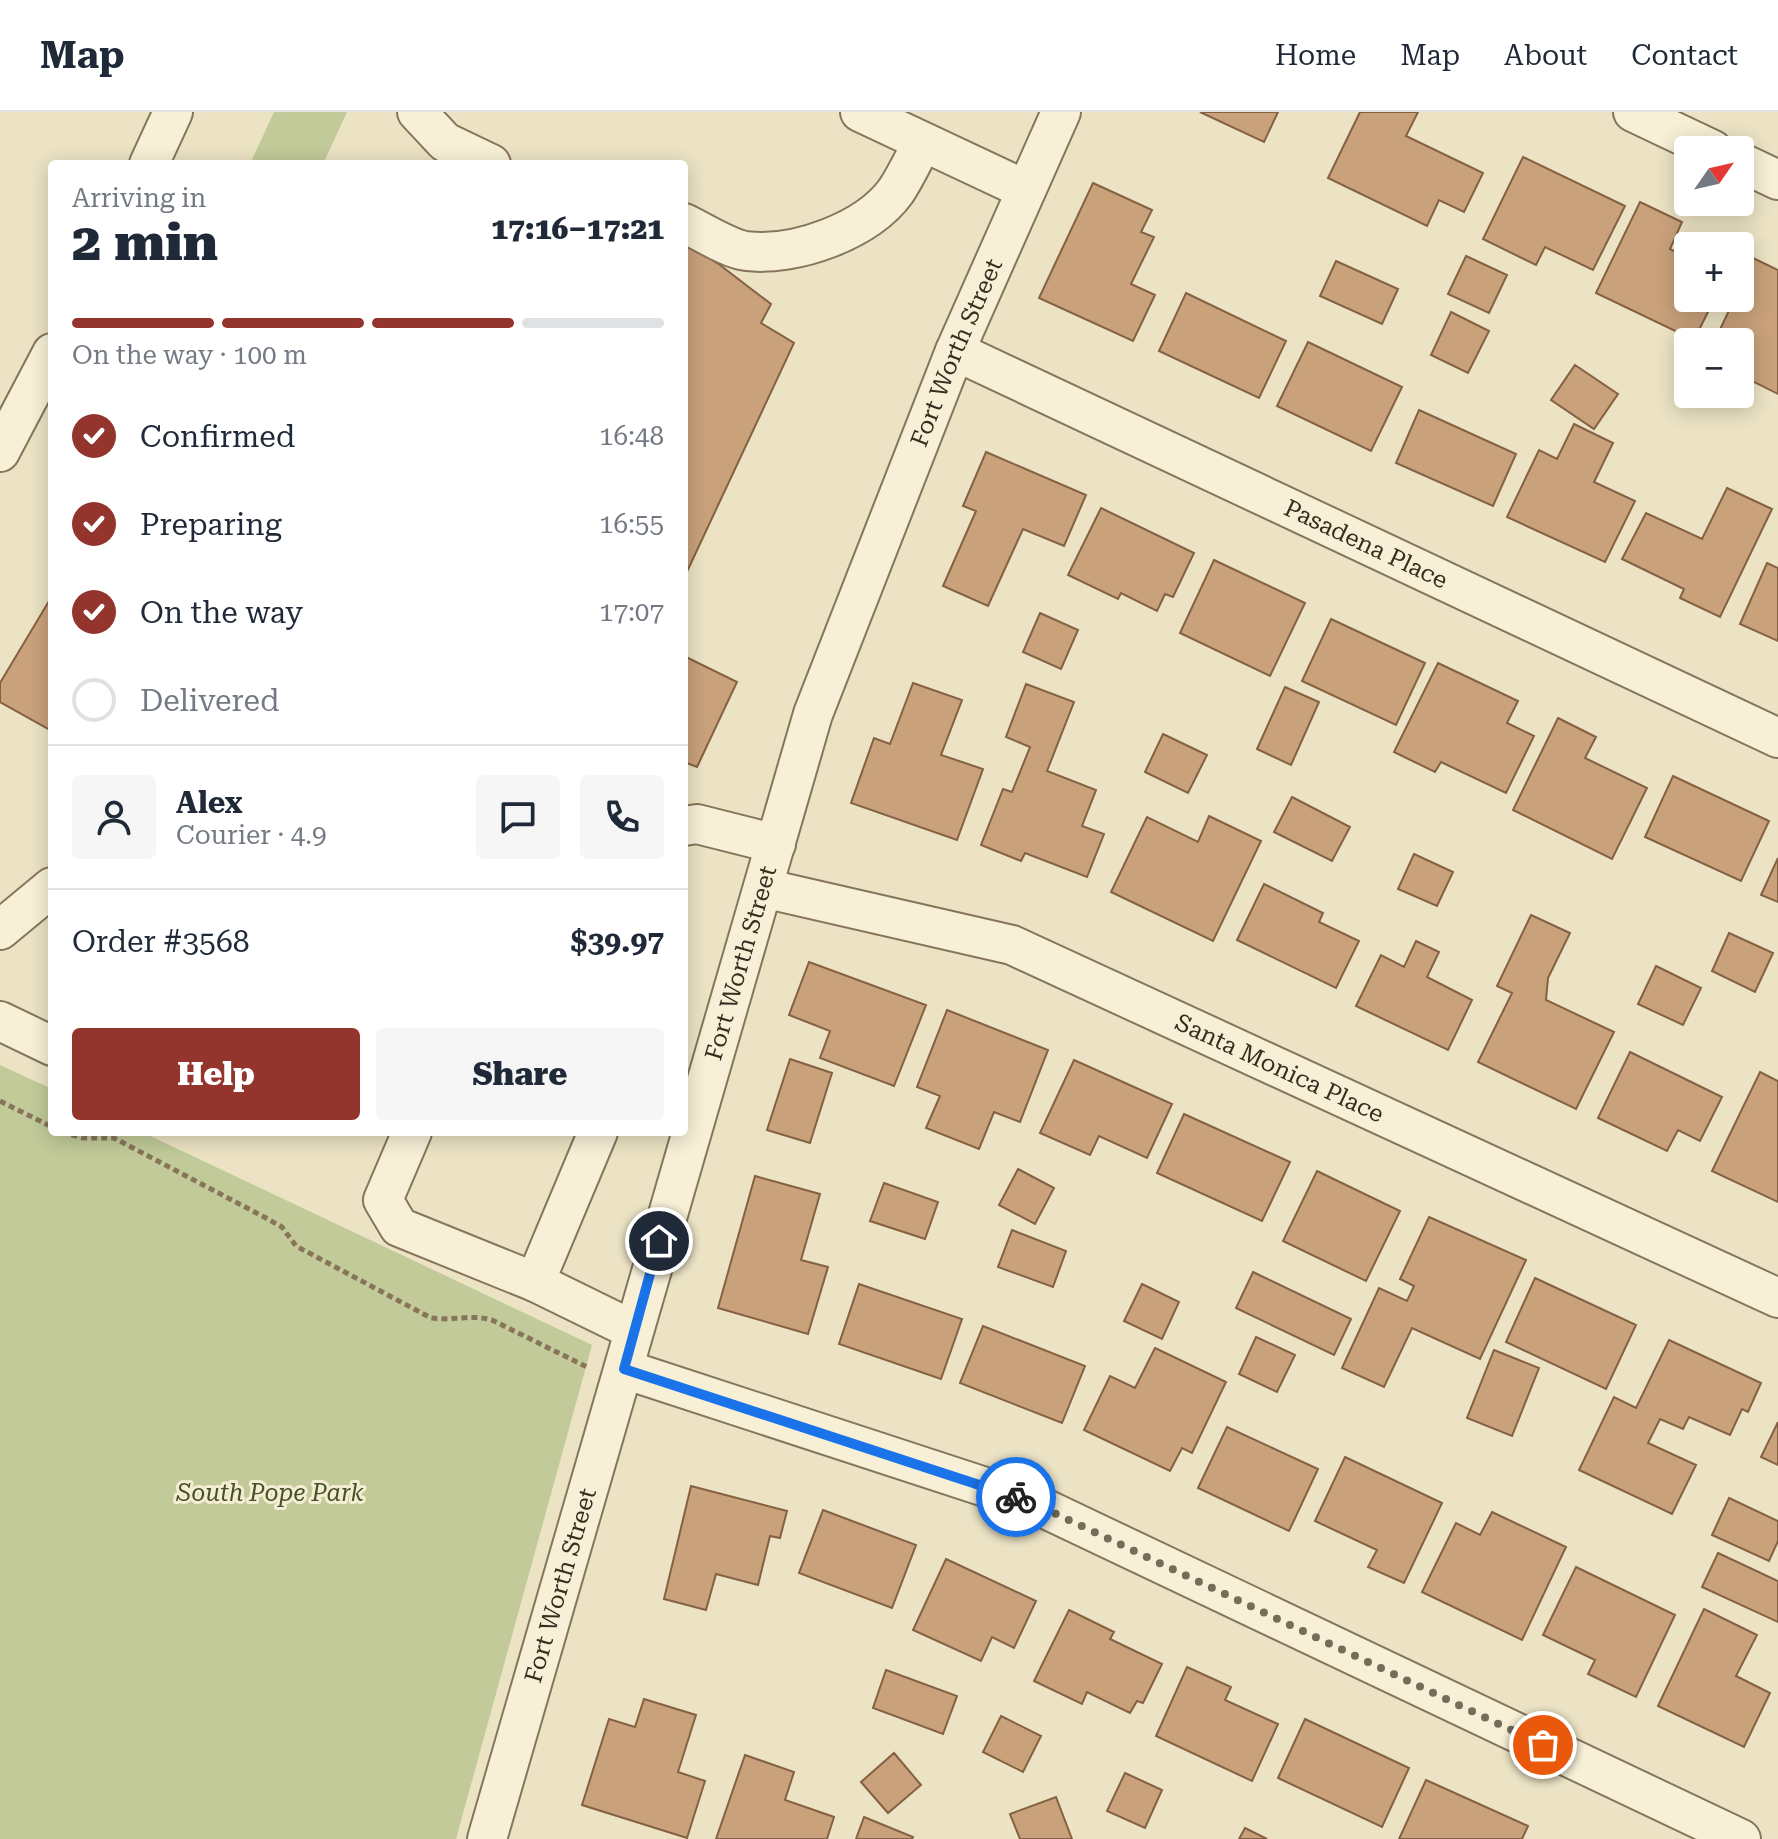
<!DOCTYPE html>
<html lang="en">
<head>
<meta charset="utf-8">
<style>
	:root { --surface:#fff; --page:#f6f6f7; --text:#1f2937; --muted:#747a83; --line:#e0e1e3; --accent:#93342d }
	body { margin:0; font-family:"Roboto Serif",serif; background:var(--page); color:var(--text); height:100vh; display:flex; flex-direction:column; font-size:30px; white-space:nowrap }
	* { box-sizing:border-box; margin:0 }
	p { font-size:26px; color:var(--muted) }
	.icon { flex:none; width:44px; height:44px; fill:none; stroke:currentColor; stroke-width:2; stroke-linecap:round; stroke-linejoin:round }
	.map { position:relative; flex:1; overflow:hidden }
	.drawer { position:absolute; left:48px; top:48px; width:640px; height:976px; display:flex; flex-direction:column; background:var(--surface); border-radius:8px; box-shadow:0 4px 20px #0003 }
	.drawer>* { flex:none }
	.needle { width:52px; rotate:56deg }
	.buttons { position:absolute; left:1674px; top:24px; display:grid; gap:16px }
	.buttons a { display:grid; place-items:center; width:80px; height:80px; border-radius:8px; background:var(--surface); box-shadow:0 4px 20px #0003; font-size:40px }
	.pin { position:absolute; display:grid; place-items:center; width:68px; height:68px; color:#fff; margin:-34px; border:4px solid #fff; border-radius:50%; box-shadow:0 2px 8px #0007 }
	.courier { position:absolute; display:grid; place-items:center; width:80px; height:80px; margin:-40px; border:6px solid #1a73e8; border-radius:50%; background:#fff; color:#222; box-shadow:0 2px 10px #0007 }
	.summary em { font-style:normal; font-weight:800 }
	.summary div { display:flex; flex-direction:column-reverse }
	.summary { display:flex; align-items:center; justify-content:space-between; height:136px; padding:0 24px }
	h1 { font-size:52px; font-weight:800; line-height:60px }
	.bar { display:grid; grid-template-columns:repeat(4,1fr); gap:12px 8px; align-content:center; height:96px; padding:0 24px }
	.bar i { height:10px; border-radius:6px; background:var(--line) }
	.bar .active { background:var(--accent) }
	.bar p { grid-column:span 4 }
	.line { display:flex; align-items:center; gap:20px; padding:0 24px; border-top:2px solid var(--line) }
	.line div { flex:1 }
	.round { display:grid; place-items:center; flex:none; width:84px; height:84px; border-radius:8px; background:var(--page) }
	ol { padding:0 24px; list-style:none }
	li { display:flex; align-items:center; gap:24px; height:88px }
	li p { margin-inline-start:auto }
	li .icon { padding:8px; border-radius:50%; background:var(--accent); color:#fff; stroke-width:4 }
	li:last-child { color:var(--muted) }
	li i { width:44px; height:44px; border:4px solid var(--line); border-radius:50% }
	.cta { display:flex; gap:16px; margin-top:auto; padding:16px 24px }
	.cta a { flex:1; height:92px; border-radius:8px; background:var(--accent); color:#fff; font-size:32px; font-weight:800; line-height:92px; text-align:center }
	.cta a+a { background:var(--page); color:var(--text) }
	header { display:flex; align-items:center; gap:48px; box-sizing:border-box; height:112px; padding:0 40px; background:var(--surface); border-bottom:2px solid var(--line) }
	header strong { font-size:38px }
	nav { display:flex; gap:44px; margin-inline-start:auto; font-size:28px }
	.map>svg:first-child { display:block }
	.green { fill:#c1ca98 }
	.building { fill:#c9a17b; stroke:#846142; stroke-width:2 }
	.lines { fill:none; stroke-linecap:round; stroke-linejoin:round }
	.minor-casing { stroke:#86755b; stroke-width:42 }
	.path { stroke:#86755b; stroke-width:5; stroke-dasharray:6 4; stroke-linecap:butt }
	.minor { stroke:#f7f0d7; stroke-width:38 }
	.done { stroke:#766c59; stroke-width:8; stroke-dasharray:0 14.4 }
	.route { stroke:#1a73e8; stroke-width:10 }
	.labels { text-anchor:middle; stroke-width:6; stroke-linejoin:round; paint-order:stroke }
	.street-label { font-size:24px; fill:#372c1f; stroke:#f4edd3 }
	.park-label { font-size:24px; font-style:italic; fill:#445226; stroke:#f4edd3 }
</style>
</head>
<body>
<header>
<strong>Map</strong>
<nav><a>Home</a><a>Map</a><a>About</a><a>Contact</a></nav>
</header>
<div class="map">
<svg width="1778" height="1727" viewBox="0 0 1778 1727">
	<rect width="100%" height="100%" fill="#ece3c4"/>
	<!-- green -->
	<path class="green" d="M 274,0 L 347,0 L 323,52 L 250,52 Z
		M 0,953 L 52,977 L 52,1020 L 142,1020 L 592,1233 L 456,1727 L 0,1727 Z"/>
	<!-- building -->
	<path class="building" d="M 1200,0 L 1278,0 L 1264,30 Z
		M 1360,0 L 1418,0 L 1406,24 L 1483,61 L 1464,100 L 1439,88 L 1427,114 L 1328,66 Z
		M 1523,45 L 1625,94 L 1593,158 L 1545,135 L 1536,153 L 1483,127 Z
		M 1093,71 L 1152,98 L 1141,120 L 1154,125 L 1131,172 L 1155,183 L 1133,229 L 1039,186 Z
		M 1640,90 L 1682,110 L 1670,137 L 1688,146 L 1688,186 L 1715,186 L 1694,228 L 1596,181 Z
		M 684,130 L 720,153 L 771,192 L 761,211 L 794,231 L 684,466 Z
		M 1466,144 L 1507,163 L 1489,201 L 1448,182 Z
		M 1753,146 L 1778,158 L 1778,282 L 1740,263 L 1740,230 L 1714,230 L 1735,186 L 1740,186 L 1740,175 Z
		M 1336,149 L 1398,177 L 1382,212 L 1320,184 Z
		M 1186,181 L 1286,229 L 1259,286 L 1159,239 Z
		M 1451,200 L 1489,219 L 1468,261 L 1431,243 Z
		M 1308,230 L 1402,275 L 1371,339 L 1277,294 Z
		M 1575,253 L 1618,282 L 1594,317 L 1551,288 Z
		M 1419,298 L 1516,342 L 1493,394 L 1396,351 Z
		M 1574,312 L 1613,331 L 1594,370 L 1635,389 L 1605,450 L 1507,405 L 1539,338 L 1557,347 Z
		M 986,340 L 1086,383 L 1064,434 L 1023,417 L 988,494 L 943,474 L 976,399 L 963,394 Z
		M 1727,376 L 1772,397 L 1720,505 L 1680,486 L 1684,477 L 1622,447 L 1646,401 L 1702,427 Z
		M 1101,396 L 1194,441 L 1173,485 L 1165,482 L 1157,499 L 1121,481 L 1118,487 L 1068,463 Z
		M 1214,448 L 1305,491 L 1270,564 L 1180,521 Z
		M 1767,451 L 1778,456 L 1778,529 L 1740,512 Z
		M 52,484 L 52,619 L 0,590 L 0,571 Z
		M 1040,501 L 1078,518 L 1061,557 L 1023,540 Z
		M 1331,507 L 1425,551 L 1396,613 L 1302,569 Z
		M 684,544 L 737,570 L 697,655 L 684,650 Z
		M 1438,551 L 1518,589 L 1507,611 L 1534,624 L 1506,681 L 1441,650 L 1435,660 L 1394,640 Z
		M 913,571 L 962,588 L 941,643 L 983,657 L 957,728 L 851,691 L 874,626 L 890,632 Z
		M 1026,572 L 1074,590 L 1047,659 L 1096,678 L 1082,714 L 1104,722 L 1087,765 L 1025,741 L 1021,749 L 981,733 L 1003,677 L 1012,680 L 1030,635 L 1006,625 Z
		M 1285,575 L 1319,590 L 1291,653 L 1257,637 Z
		M 1558,606 L 1596,625 L 1585,646 L 1647,676 L 1612,747 L 1513,698 Z
		M 1163,622 L 1207,643 L 1188,681 L 1145,660 Z
		M 1673,664 L 1769,709 L 1741,769 L 1645,725 Z
		M 1292,685 L 1350,715 L 1332,749 L 1274,720 Z
		M 1209,704 L 1261,729 L 1213,829 L 1111,780 L 1147,705 L 1198,730 Z
		M 1414,742 L 1453,760 L 1437,794 L 1398,777 Z
		M 1778,746 L 1778,790 L 1761,783 Z
		M 1264,772 L 1323,801 L 1319,810 L 1359,829 L 1336,876 L 1237,828 Z
		M 1531,803 L 1570,821 L 1548,866 L 1546,888 L 1614,920 L 1576,997 L 1478,950 L 1512,881 L 1497,874 Z
		M 1729,821 L 1773,841 L 1755,880 L 1712,859 Z
		M 1416,829 L 1439,840 L 1427,865 L 1472,888 L 1448,938 L 1356,894 L 1381,843 L 1404,855 Z
		M 809,850 L 926,893 L 894,974 L 820,946 L 830,919 L 789,903 Z
		M 1656,854 L 1701,876 L 1683,913 L 1638,892 Z
		M 947,898 L 1048,938 L 1020,1010 L 994,1000 L 979,1037 L 926,1016 L 940,984 L 917,975 Z
		M 1630,940 L 1722,985 L 1700,1029 L 1678,1018 L 1667,1039 L 1598,1006 Z
		M 790,947 L 832,961 L 810,1031 L 767,1018 Z
		M 1074,948 L 1172,992 L 1147,1046 L 1099,1024 L 1090,1043 L 1040,1021 Z
		M 1760,960 L 1778,969 L 1778,1090 L 1712,1059 Z
		M 1184,1002 L 1290,1050 L 1262,1109 L 1157,1061 Z
		M 1018,1057 L 1054,1076 L 1035,1112 L 999,1093 Z
		M 1317,1059 L 1400,1099 L 1366,1169 L 1283,1129 Z
		M 755,1064 L 820,1082 L 801,1148 L 828,1155 L 808,1222 L 718,1196 Z
		M 884,1071 L 938,1090 L 925,1127 L 870,1109 Z
		M 1429,1105 L 1526,1148 L 1480,1247 L 1412,1216 L 1384,1275 L 1342,1256 L 1379,1176 L 1407,1189 L 1414,1174 L 1400,1167 Z
		M 1012,1118 L 1066,1139 L 1053,1175 L 998,1155 Z
		M 1253,1160 L 1351,1207 L 1334,1243 L 1236,1196 Z
		M 1535,1166 L 1636,1213 L 1606,1277 L 1506,1230 Z
		M 859,1172 L 962,1207 L 941,1267 L 839,1232 Z
		M 1142,1172 L 1179,1190 L 1162,1227 L 1124,1209 Z
		M 983,1214 L 1085,1254 L 1062,1311 L 960,1271 Z
		M 1256,1225 L 1295,1243 L 1277,1280 L 1239,1262 Z
		M 1669,1228 L 1761,1271 L 1748,1300 L 1742,1297 L 1730,1323 L 1689,1305 L 1683,1317 L 1660,1307 L 1648,1331 L 1696,1353 L 1672,1402 L 1579,1358 L 1614,1285 L 1636,1296 Z
		M 1155,1236 L 1226,1270 L 1192,1341 L 1182,1336 L 1170,1359 L 1084,1318 L 1110,1264 L 1135,1276 Z
		M 1494,1238 L 1539,1256 L 1512,1324 L 1467,1306 Z
		M 1778,1310 L 1778,1353 L 1761,1345 Z
		M 1227,1315 L 1318,1357 L 1289,1419 L 1198,1376 Z
		M 1345,1345 L 1442,1391 L 1404,1471 L 1368,1455 L 1377,1438 L 1315,1409 Z
		M 691,1374 L 787,1399 L 780,1426 L 770,1424 L 758,1473 L 716,1462 L 706,1498 L 664,1487 Z
		M 1729,1386 L 1778,1409 L 1778,1429 L 1769,1449 L 1712,1423 Z
		M 823,1398 L 916,1433 L 892,1496 L 799,1461 Z
		M 1492,1400 L 1566,1435 L 1522,1528 L 1422,1480 L 1456,1411 L 1480,1423 Z
		M 1718,1441 L 1778,1469 L 1778,1510 L 1702,1475 Z
		M 946,1447 L 1036,1489 L 1014,1536 L 992,1525 L 981,1549 L 913,1518 Z
		M 1576,1455 L 1675,1503 L 1636,1585 L 1588,1562 L 1595,1548 L 1543,1523 Z
		M 1704,1497 L 1757,1523 L 1736,1564 L 1770,1581 L 1744,1635 L 1658,1594 Z
		M 1069,1498 L 1114,1520 L 1110,1527 L 1162,1552 L 1143,1591 L 1137,1589 L 1130,1601 L 1087,1580 L 1082,1592 L 1034,1569 Z
		M 1187,1555 L 1231,1575 L 1225,1588 L 1278,1612 L 1252,1669 L 1156,1624 Z
		M 886,1558 L 957,1584 L 943,1622 L 873,1596 Z
		M 644,1587 L 696,1603 L 678,1660 L 705,1669 L 687,1726 L 582,1693 L 609,1607 L 635,1615 Z
		M 1001,1604 L 1041,1624 L 1023,1660 L 983,1640 Z
		M 1305,1607 L 1409,1656 L 1382,1715 L 1278,1666 Z
		M 894,1641 L 921,1673 L 888,1701 L 861,1670 Z
		M 745,1643 L 794,1660 L 785,1688 L 834,1705 L 827,1727 L 716,1727 Z
		M 1125,1661 L 1162,1678 L 1145,1716 L 1107,1699 Z
		M 1426,1668 L 1528,1714 L 1522,1727 L 1399,1727 Z
		M 1056,1685 L 1072,1727 L 1020,1727 L 1010,1702 Z
		M 864,1705 L 913,1725 L 912,1727 L 856,1727 Z
		M 1245,1716 L 1267,1727 L 1239,1727 Z"/>
	<g class="lines">
		<!-- minor casing -->
		<g class="minor-casing">
			<g id="minor">
				<path d="M 417,0 L 445,30 L 491,52"/>
				<path d="M 860,0 L 1026,78"/>
				<path d="M 1633,0 L 1713,38"/>
				<path d="M 1740,50 L 1778,68"/>
				<path d="M 149,52 L 173,0"/>
				<path d="M 684,111 C 701,119 729,137 746,139 C 795,145 867,119 896,79 C 906,64 914,46 923,30"/>
				<path id="s1" d="M 955,239 L 1778,626"/>
				<path d="M 0,340 L 52,241"/>
				<path d="M 684,714 L 697,712 L 776,732"/>
				<path id="s2" d="M 763,776 L 1012,833 L 1778,1186"/>
				<path d="M 0,818 L 52,775"/>
				<path d="M 0,909 L 52,934"/>
				<path d="M 412,1020 L 383,1088 L 399,1115 L 535,1170 L 633,1218"/>
				<path d="M 535,1170 L 598,1020"/>
				<path d="M 624,1257 L 1031,1390 L 1741,1727"/>
				<path id="s3" d="M 487,1727 L 813,602 L 955,239 L 1061,0"/>
			</g>
		</g>
		<!-- path -->
		<path class="path" d="M 0,989 L 52,1015
			M 62,1020 L 83,1026 L 114,1026 L 266,1106 L 282,1115 L 296,1134 L 431,1206 C 452,1209 472,1202 492,1208 L 587,1255"/>
		<!-- minor -->
		<use href="#minor" class="minor"/>
	</g>
	<g class="lines">
		<!-- done -->
		<path class="done" d="M 1016,1385 L 1031,1390 L 1543,1633"/>
		<!-- route -->
		<path class="route" d="M 659,1129 L 624,1257 L 1016,1385"/>
	</g>
	<g class="labels">
		<!-- street labels -->
		<g class="street-label">
			<text dy="8" stroke="none"><textPath href="#s3" startOffset="1560">Fort Worth Street</textPath></text>
			<text dy="8" stroke="none"><textPath href="#s1" startOffset="454">Pasadena Place</textPath></text>
			<text dy="8" stroke="none"><textPath href="#s3" startOffset="912">Fort Worth Street</textPath></text>
			<text dy="8" stroke="none"><textPath href="#s2" startOffset="550">Santa Monica Place</textPath></text>
			<text dy="8" stroke="none"><textPath href="#s3" startOffset="264">Fort Worth Street</textPath></text>
		</g>
		<!-- park labels -->
		<g class="park-label">
			<text x="270" y="1389">South Pope Park</text>
		</g>
	</g>
</svg>
<div class="buttons">
<a><svg class="needle" viewBox="-14 -14 28 28"><path d="M0-13l5 13h-10z" fill="#e53935"/><path d="M0 13l5-13h-10z" fill="#747a83"/></svg></a>
<a>+</a>
<a>−</a>
</div>
<div class="pin" style="left:1543px;top:1633px;background:#ea580c"><svg class="icon" aria-label="bag" viewBox="0 0 24 24"><path d="M5 8h14l-1 12H6zM9 8a3 3 0 0 1 6 0"/></svg></div>
<div class="pin" style="left:659px;top:1129px;background:#1f2937"><svg class="icon" aria-label="home" viewBox="0 0 24 24"><path d="M3 11l9-7 9 7M6 9v11h12V9"/></svg></div>
<div class="courier" style="left:1016px;top:1385px"><svg class="icon" aria-label="bike" viewBox="0 0 24 24"><circle cx="6" cy="16" r="4"/><circle cx="18" cy="16" r="4"/><path d="M6 16l4-8h5l3 8M10 8l3 8H6M13 5h3"/></svg></div>
<section class="drawer">
<div class="summary"><div><h1>2 min</h1><p>Arriving in</p></div><em>17:16–17:21</em></div>
<div class="bar"><i class="active"></i><i class="active"></i><i class="active"></i><i></i><p>On the way · 100 m</p></div>
<ol>
<li><svg class="icon" aria-label="check" viewBox="0 0 24 24"><path d="M5 12l5 5 9-10"/></svg>Confirmed<p>16:48</p></li>
<li><svg class="icon" aria-label="check" viewBox="0 0 24 24"><path d="M5 12l5 5 9-10"/></svg>Preparing<p>16:55</p></li>
<li><svg class="icon" aria-label="check" viewBox="0 0 24 24"><path d="M5 12l5 5 9-10"/></svg>On the way<p>17:07</p></li>
<li><i></i>Delivered</li>
</ol>
<div class="line" style="height:144px"><a class="round"><svg class="icon" aria-label="person" viewBox="0 0 24 24"><circle cx="12" cy="8" r="4"/><path d="M4 21q1-7 8-7t8 7"/></svg></a><div><b>Alex</b><p>Courier · 4.9</p></div><a class="round"><svg class="icon" aria-label="chat" viewBox="0 0 24 24"><path d="M4 5h16v11H9l-5 4z"/></svg></a><a class="round"><svg class="icon" aria-label="phone" viewBox="0 0 24 24"><path d="M5 4h4l2 5-3 2q2 4 5 5l2-3 5 2v4C11 20 4 13 5 4z"/></svg></a></div>
<div class="line" style="height:104px"><div>Order #3568</div><b>$39.97</b></div>
<div class="cta"><a>Help</a><a>Share</a></div>
</section>
</div>
</body>
</html>
